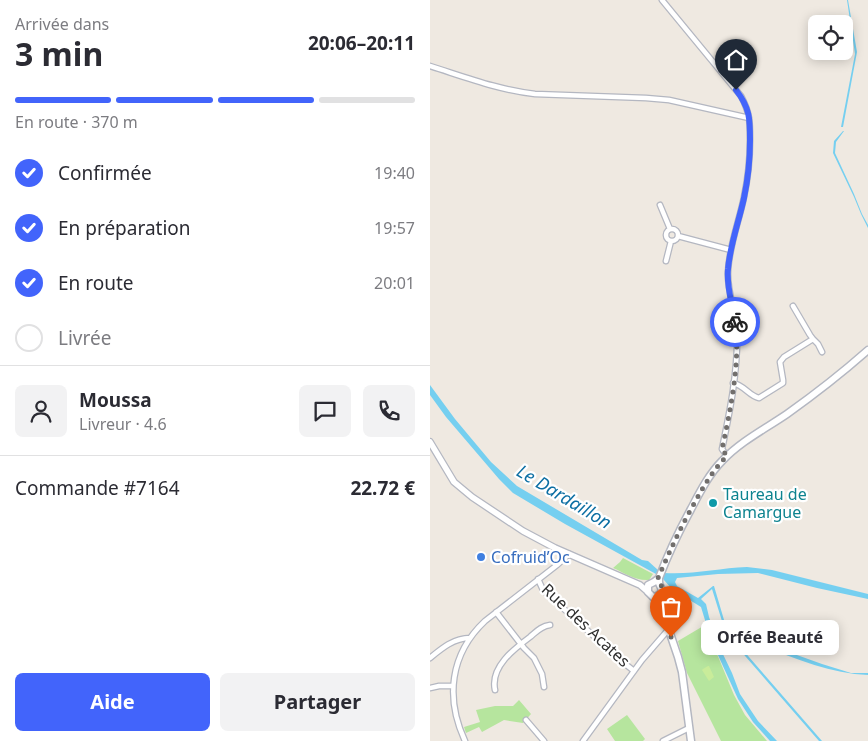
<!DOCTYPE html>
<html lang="fr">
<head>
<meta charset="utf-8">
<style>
	:root { --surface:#fff; --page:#f2f2f3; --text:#2b2b33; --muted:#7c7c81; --line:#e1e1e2; --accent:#4264fb }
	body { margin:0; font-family:"Noto Sans",sans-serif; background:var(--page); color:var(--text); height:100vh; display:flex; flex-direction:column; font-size:19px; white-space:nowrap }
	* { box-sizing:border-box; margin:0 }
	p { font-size:16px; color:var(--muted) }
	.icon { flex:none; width:28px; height:28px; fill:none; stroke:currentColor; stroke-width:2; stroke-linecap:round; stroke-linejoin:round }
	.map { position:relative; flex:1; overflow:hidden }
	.sheet { display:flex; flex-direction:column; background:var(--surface); width:430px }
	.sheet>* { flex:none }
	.buttons { position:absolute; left:378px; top:15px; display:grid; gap:10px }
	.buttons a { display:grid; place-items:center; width:45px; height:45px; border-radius:8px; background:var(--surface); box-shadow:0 2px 12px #0003; font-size:25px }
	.pin { position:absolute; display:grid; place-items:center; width:42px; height:42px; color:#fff; margin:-51px -21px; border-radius:50% 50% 50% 0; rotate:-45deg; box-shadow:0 0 5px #0007 }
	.pin .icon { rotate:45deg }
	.courier { position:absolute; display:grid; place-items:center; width:50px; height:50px; margin:-25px; border:4px solid #4264fb; border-radius:50%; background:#fff; color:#222; box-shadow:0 1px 6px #0007 }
	.bubble { position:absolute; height:35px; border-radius:8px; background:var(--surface); box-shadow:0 2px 12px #0003; font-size:16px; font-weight:700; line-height:35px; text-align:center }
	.summary em { font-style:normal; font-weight:700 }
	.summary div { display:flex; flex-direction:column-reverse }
	.summary { display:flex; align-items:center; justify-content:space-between; height:85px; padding:0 15px }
	h1 { font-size:32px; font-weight:700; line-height:38px }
	.bar { display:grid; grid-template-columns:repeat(4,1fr); gap:8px 5px; align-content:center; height:60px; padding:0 15px }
	.bar i { height:6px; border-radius:4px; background:var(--line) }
	.bar .selected { background:var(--accent) }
	.bar p { grid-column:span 4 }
	.line { display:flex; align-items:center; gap:12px; padding:0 15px; border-top:1px solid var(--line) }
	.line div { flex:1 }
	.round { display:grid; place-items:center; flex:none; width:52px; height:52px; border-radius:8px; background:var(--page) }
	ol { padding:0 15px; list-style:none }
	li { display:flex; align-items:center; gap:15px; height:55px }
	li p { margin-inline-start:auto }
	li .icon { padding:5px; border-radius:50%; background:var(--accent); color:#fff; stroke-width:4 }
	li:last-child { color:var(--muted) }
	li i { width:28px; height:28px; border:2px solid var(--line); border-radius:50% }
	.action { display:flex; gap:10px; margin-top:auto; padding:10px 15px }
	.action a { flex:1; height:58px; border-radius:8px; background:var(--accent); color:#fff; font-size:20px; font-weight:700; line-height:58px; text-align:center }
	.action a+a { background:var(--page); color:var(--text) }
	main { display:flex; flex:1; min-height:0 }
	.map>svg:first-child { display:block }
	.green { fill:#b6e59e }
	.pitch { fill:#c9ec9a }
	.water { fill:#75cff0 }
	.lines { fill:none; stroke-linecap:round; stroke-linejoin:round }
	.minor-casing { stroke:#b4b7c1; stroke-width:7 }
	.tertiary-casing { stroke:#b4b7c1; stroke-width:8 }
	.secondary-casing { stroke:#b4b7c1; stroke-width:9 }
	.minor { stroke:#fff; stroke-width:4.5 }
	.tertiary { stroke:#fff; stroke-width:5.5 }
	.secondary { stroke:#fff; stroke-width:6 }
	.done { stroke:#726f6d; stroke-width:5; stroke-dasharray:0 9 }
	.route { stroke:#4264fb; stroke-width:6 }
	.culture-dot { fill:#0f9aa8; stroke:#fff; stroke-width:2 }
	.shop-dot { fill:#3f7fe0; stroke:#fff; stroke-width:2 }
	.labels { text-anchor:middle; stroke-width:4.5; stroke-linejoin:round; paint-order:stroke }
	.culture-label { font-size:16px; fill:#0d838f; stroke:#fff; text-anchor:start }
	.shop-label { font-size:16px; fill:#366cbe; stroke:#fff; text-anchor:start }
	.street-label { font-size:16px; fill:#2e2e2e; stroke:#fff }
	.water-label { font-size:18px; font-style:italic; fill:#0d6fa3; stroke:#fff }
</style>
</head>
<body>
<main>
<section class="sheet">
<div class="summary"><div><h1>3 min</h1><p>Arrivée dans</p></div><em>20:06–20:11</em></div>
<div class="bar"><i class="selected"></i><i class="selected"></i><i class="selected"></i><i></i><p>En route · 370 m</p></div>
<ol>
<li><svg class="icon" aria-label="check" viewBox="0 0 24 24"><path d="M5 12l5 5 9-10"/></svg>Confirmée<p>19:40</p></li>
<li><svg class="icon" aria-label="check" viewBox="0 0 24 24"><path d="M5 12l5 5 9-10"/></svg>En préparation<p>19:57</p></li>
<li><svg class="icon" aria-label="check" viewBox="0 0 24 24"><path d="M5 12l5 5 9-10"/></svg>En route<p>20:01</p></li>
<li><i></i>Livrée</li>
</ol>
<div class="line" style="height:90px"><a class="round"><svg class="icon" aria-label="person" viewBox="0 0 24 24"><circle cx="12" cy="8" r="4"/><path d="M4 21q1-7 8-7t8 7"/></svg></a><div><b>Moussa</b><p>Livreur · 4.6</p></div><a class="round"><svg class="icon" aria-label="chat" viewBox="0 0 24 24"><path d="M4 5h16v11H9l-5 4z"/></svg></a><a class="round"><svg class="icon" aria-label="phone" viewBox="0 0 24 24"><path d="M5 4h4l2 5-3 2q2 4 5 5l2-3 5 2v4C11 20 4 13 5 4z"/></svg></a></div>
<div class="line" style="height:65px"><div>Commande #7164</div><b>22.72 €</b></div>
<div class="action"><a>Aide</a><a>Partager</a></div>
</section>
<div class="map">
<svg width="438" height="741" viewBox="0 0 438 741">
	<rect width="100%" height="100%" fill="#efe9e1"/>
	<!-- green -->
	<path class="green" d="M 193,558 L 223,574 L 219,580 C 205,581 195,573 183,568 L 190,562 Z
		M 275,625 L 304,695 L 315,715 L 337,741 L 291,741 L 257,673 L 248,641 Z
		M 89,700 L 101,714 L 93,723 L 74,720 L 52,732 L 49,727 L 36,733 L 34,727 L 50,722 L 46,710 L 65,706 L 83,706 Z
		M 197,715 L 215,739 L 213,741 L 185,741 L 177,729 Z"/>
	<!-- pitch -->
	<path class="pitch" d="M 278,666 L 279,666 L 284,677 L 279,681 L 272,670 L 273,669 Z"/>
	<!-- water -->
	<path class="water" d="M 417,0 L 418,0 L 427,52 L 413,127 L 411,127 L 425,54 Z
		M 413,131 L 414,131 L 406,142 L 405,153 L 424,194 L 432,214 L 438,225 L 438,228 L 431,214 L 424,197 L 403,153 L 404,141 Z
		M 0,385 L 25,419 L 61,462 L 87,486 L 212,560 L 218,561 L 228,570 L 226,574 L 135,524 L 83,493 L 69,479 L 16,417 L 0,395 Z
		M 317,567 L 342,570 L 438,594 L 438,599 L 387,588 L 328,573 L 288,574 L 247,578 L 245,582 L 247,586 L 268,598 L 283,586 L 284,586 L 297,630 L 392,664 L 421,673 L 438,673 L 438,675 C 391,673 345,650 301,633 L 299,634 L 392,741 L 389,741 L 296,634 L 282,589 L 271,599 L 276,604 L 279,617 L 290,648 L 302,673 L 310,694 L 328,721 L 347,741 L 340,741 L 323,722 L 308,699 L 287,653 L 278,630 L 271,607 L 242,589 L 233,579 L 234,573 C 262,575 289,568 317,567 Z"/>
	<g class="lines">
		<!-- minor casing -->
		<g class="minor-casing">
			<path id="minor" d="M 232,0 L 311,96 C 320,113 320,121 320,140 C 320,159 318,178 314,197 C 309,222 299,246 298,272 C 297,292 306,312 307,332 C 308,371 300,411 292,449 L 297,456
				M 0,66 C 35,77 69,90 105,94 L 216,98 L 239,100 L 319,118
				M 230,205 L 240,229
				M236 235a6 6 0 1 1 12 0a6 6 0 1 1-12 0Z
				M 248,236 L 301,250
				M 236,261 L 241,241
				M 363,306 L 380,335 L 383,339
				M 303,383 C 314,385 319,396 329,398 L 353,383 L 353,380 L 350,362 L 354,357 L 383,339 L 388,344 L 392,352
				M 108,579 L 113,590 L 189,659 L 204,671
				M 66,612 L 94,648 L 104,658 L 112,674 L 114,687
				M 0,658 C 12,648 24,638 40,638
				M 0,688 L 9,686 L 23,686
				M 65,690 C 60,667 84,649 100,637 C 106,632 111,626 120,625
				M 96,720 L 114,741
				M 35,741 C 15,698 20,654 55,621 L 127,565 L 139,554
				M 153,741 L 212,660 L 238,630
				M 233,741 L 259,728"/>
		</g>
		<!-- tertiary casing -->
		<g class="tertiary-casing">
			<path id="tertiary" d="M 0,442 L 24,482 L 42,497 L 93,531 L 125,548 L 210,585 L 218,592"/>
		</g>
		<!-- secondary casing -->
		<g class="secondary-casing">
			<path id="secondary" d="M 229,595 L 230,604 L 248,657 L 252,672 L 261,741
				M 225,597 L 230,594 L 232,590 L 229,583 L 229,578
				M 230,604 L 218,592 L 218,585 L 224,582 L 229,578 C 238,554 249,531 261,509 C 270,492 279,474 292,461 C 311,441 335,429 357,414 C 385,394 412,373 438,350"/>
		</g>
		<!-- minor -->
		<use href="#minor" class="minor"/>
		<!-- tertiary -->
		<use href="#tertiary" class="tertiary"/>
		<!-- secondary -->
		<use href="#secondary" class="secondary"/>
	</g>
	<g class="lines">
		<!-- done -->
		<path class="done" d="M 241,637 C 238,629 228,605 229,597 C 230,593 232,594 232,589 C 232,585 229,582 228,578 C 238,555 248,533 260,511 C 271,491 281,472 297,456 L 292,449 C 300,412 311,360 305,322"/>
		<!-- route -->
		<path class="route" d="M 305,322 C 303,305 296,287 298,269 C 300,245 309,221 314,198 C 318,179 320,160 320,140 C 320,119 320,108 306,90"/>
	</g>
	<!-- markers -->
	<circle class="culture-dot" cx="283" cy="503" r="5"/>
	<circle class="shop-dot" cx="51" cy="557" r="5"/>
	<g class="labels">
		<!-- culture labels -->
		<g class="culture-label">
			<text x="293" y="500">Taureau de<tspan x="293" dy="18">Camargue</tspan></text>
		</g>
		<!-- shop labels -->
		<g class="shop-label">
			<text x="61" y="563">Cofruid’Oc</text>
		</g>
		<!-- street labels -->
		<g class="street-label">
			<text transform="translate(156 625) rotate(43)" y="6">Rue des Acates</text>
		</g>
		<!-- water labels -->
		<g class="water-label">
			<text transform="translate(134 497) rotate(31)" y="6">Le Dardaillon</text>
		</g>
	</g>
</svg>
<div class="buttons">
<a><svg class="icon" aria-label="locate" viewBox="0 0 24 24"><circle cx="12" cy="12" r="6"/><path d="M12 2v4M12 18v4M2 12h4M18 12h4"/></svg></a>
</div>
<div class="pin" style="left:241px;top:637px;background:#ea580c"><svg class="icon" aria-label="bag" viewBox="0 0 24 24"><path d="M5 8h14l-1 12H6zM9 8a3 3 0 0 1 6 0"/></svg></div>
<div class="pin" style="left:306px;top:90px;background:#1f2937"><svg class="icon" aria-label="home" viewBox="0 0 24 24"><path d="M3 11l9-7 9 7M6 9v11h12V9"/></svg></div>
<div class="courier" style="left:305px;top:322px"><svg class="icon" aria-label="bike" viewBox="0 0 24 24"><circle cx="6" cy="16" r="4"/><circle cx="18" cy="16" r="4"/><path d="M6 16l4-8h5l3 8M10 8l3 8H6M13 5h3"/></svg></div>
<div class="bubble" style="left:271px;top:620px;width:138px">Orfée Beauté</div>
</div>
</main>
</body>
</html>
